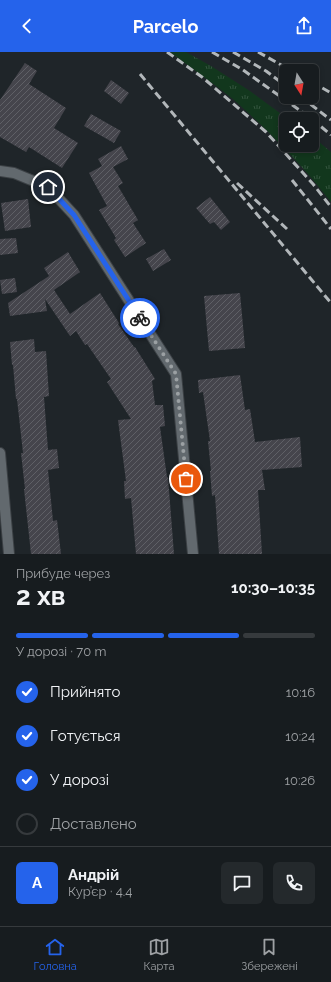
<!DOCTYPE html>
<html lang="uk">
<head>
<meta charset="utf-8">
<style>
	:root { --surface:#171c1f; --page:#24292c; --text:#f1f3f6; --muted:#9ea1a4; --line:#363a3d; --accent:#2563eb }
	body { margin:0; font-family:Raleway,sans-serif; background:var(--page); color:var(--text); height:100vh; display:flex; flex-direction:column; font-size:15px; white-space:nowrap }
	* { box-sizing:border-box; margin:0 }
	p { font-size:13px; color:var(--muted) }
	.icon { flex:none; width:22px; height:22px; fill:none; stroke:currentColor; stroke-width:2; stroke-linecap:round; stroke-linejoin:round }
	.map { position:relative; height:502px; overflow:hidden }
	.side { display:flex; flex-direction:column; background:var(--surface); flex:1 }
	.side>* { flex:none }
	.needle { width:26px; rotate:169deg }
	.buttons { position:absolute; left:279px; top:12px; display:grid; gap:8px }
	.buttons a { display:grid; place-items:center; width:40px; height:40px; border-radius:6px; background:var(--surface); box-shadow:0 2px 6px #0003,0 0 0 1px var(--line); font-size:20px }
	.pin { position:absolute; display:grid; place-items:center; width:34px; height:34px; color:#fff; margin:-17px; border:2px solid #fff; border-radius:50%; box-shadow:0 1px 4px #0007 }
	.courier { position:absolute; display:grid; place-items:center; width:40px; height:40px; margin:-20px; border:3px solid #2563eb; border-radius:50%; background:#fff; color:#222; box-shadow:0 1px 5px #0007 }
	.summary em { font-style:normal; font-weight:700 }
	.summary div { display:flex; flex-direction:column-reverse }
	.summary { display:flex; align-items:center; justify-content:space-between; height:68px; padding:0 16px }
	h1 { font-size:26px; font-weight:700; line-height:30px }
	.bar { display:grid; grid-template-columns:repeat(4,1fr); gap:6px 4px; align-content:center; height:48px; padding:0 16px }
	.bar i { height:5px; border-radius:3px; background:var(--line) }
	.bar .selected { background:var(--accent) }
	.bar p { grid-column:span 4 }
	.line { display:flex; align-items:center; gap:10px; padding:0 16px; border-top:1px solid var(--line) }
	.line div { flex:1 }
	.round { display:grid; place-items:center; flex:none; width:42px; height:42px; border-radius:6px; background:var(--page) }
	ol { padding:0 16px; list-style:none }
	li { display:flex; align-items:center; gap:12px; height:44px }
	li p { margin-inline-start:auto }
	li .icon { padding:4px; border-radius:50%; background:var(--accent); color:#fff; stroke-width:4 }
	li:last-child { color:var(--muted) }
	li i { width:22px; height:22px; border:2px solid var(--line); border-radius:50% }
	header { display:flex; justify-content:space-between; align-items:center; height:52px; padding:0 16px; background:var(--accent); color:#fff; font-size:18px; font-weight:700 }
	.tab-bar { display:flex; justify-content:space-around; align-items:center; height:56px; border-top:1px solid var(--line); background:var(--surface); font-size:11px; color:var(--muted) }
	.tab-bar a { display:grid; justify-items:center; gap:2px }
	.tab-bar .selected { color:var(--accent) }
	.map>svg:first-child { display:block }
	.grass { fill:url(#grass-tufts) }
	.building { fill:url(#building-hatch) }
	.lines { fill:none; stroke-linecap:round; stroke-linejoin:round }
	.minor-casing { stroke:#3c4145; stroke-width:12 }
	.minor { stroke:#62696e; stroke-width:10 }
	.rail { stroke:#b2b7ba; stroke-width:3; stroke-dasharray:8 4; stroke-linecap:butt }
	.done { stroke:#9ba0a3; stroke-width:4; stroke-dasharray:0 7.2 }
	.route { stroke:#2563eb; stroke-width:5 }
</style>
</head>
<body>
<header><svg class="icon" aria-label="back" viewBox="0 0 24 24"><path d="M15 5l-7 7 7 7"/></svg>Parcelo<svg class="icon" aria-label="share" viewBox="0 0 24 24"><path d="M12 15V3M7 8l5-5 5 5M5 13v7h14v-7"/></svg></header>
<div class="map">
<svg width="331" height="502" viewBox="0 0 331 502">
	<defs>
		<pattern id="grass-tufts" width="24" height="20" patternUnits="userSpaceOnUse"><rect width="24" height="20" fill="#12371d"/><path d="M3 7l-1-3M5 7V3M7 7l1-3M15 17l-1-3M17 17v-4M19 17l1-3" fill="none" stroke="#34543e"/></pattern>
		<pattern id="building-hatch" width="6" height="6" patternUnits="userSpaceOnUse"><rect width="6" height="6" fill="#45454c"/><path d="M-1 1l2-2M0 6l6-6M5 7l2-2" fill="none" stroke="#5f6066"/></pattern>
	</defs>
	<rect width="100%" height="100%" fill="#1f2529"/>
	<!-- grass -->
	<path class="grass" d="M 170,0 L 186,0 L 211,14 L 250,39 L 288,67 L 286,67 L 286,93 L 312,93 L 312,84 L 331,100 L 331,150 C 303,114 268,78 234,48 C 213,31 191,16 170,0 Z"/>
	<!-- building -->
	<path class="building" d="M 25,11 L 37,19 L 29,32 L 66,56 L 54,76 L 78,91 L 62,116 L 29,95 L 26,100 L 0,85 L 0,48 Z
		M 111,28 L 129,41 L 121,52 L 104,39 Z
		M 91,62 L 121,79 L 114,91 L 84,74 Z
		M 121,94 L 128,107 L 113,115 L 123,131 L 118,134 L 138,168 L 133,171 L 146,191 L 125,205 L 114,188 L 116,186 L 99,158 L 107,154 L 89,121 L 102,114 L 98,107 Z
		M 210,145 L 230,170 L 221,178 L 214,170 L 210,172 L 196,156 Z
		M 28,147 L 31,175 L 5,179 L 1,151 Z
		M 16,186 L 18,201 L 0,203 L 0,187 Z
		M 164,197 L 171,208 L 153,219 L 146,207 Z
		M 68,200 L 80,220 L 54,238 L 70,262 L 100,241 L 119,271 L 118,272 L 134,295 L 135,295 L 155,327 L 152,329 L 155,353 L 163,353 L 165,374 L 160,375 L 167,425 L 168,425 L 174,502 L 136,502 L 131,446 L 125,447 L 124,429 L 126,429 L 118,368 L 131,367 L 107,330 L 111,327 L 87,292 L 85,293 L 76,279 L 70,284 L 45,247 L 47,259 L 10,264 L 8,251 L 49,224 L 44,216 Z
		M 15,226 L 17,240 L 2,242 L 0,228 Z
		M 240,241 L 245,296 L 209,299 L 204,244 Z
		M 34,287 L 35,300 L 46,299 L 49,344 L 44,345 L 48,398 L 57,397 L 59,416 L 48,418 L 53,469 L 57,468 L 61,502 L 31,502 L 24,437 L 25,437 L 21,401 L 23,401 L 17,347 L 16,347 L 13,313 L 12,313 L 10,290 Z
		M 240,323 L 245,358 L 250,357 L 255,390 L 300,385 L 302,415 L 262,418 L 265,438 L 258,438 L 262,502 L 219,502 L 215,443 L 212,444 L 210,419 L 211,419 L 208,389 L 210,389 L 203,340 L 199,341 L 198,328 Z"/>
	<g class="lines">
		<!-- minor casing -->
		<g class="minor-casing">
			<path id="minor" d="M 0,119 L 14,121 L 48,135 L 74,163 L 176,322 L 193,502
				M 0,401 L 9,502"/>
		</g>
		<!-- minor -->
		<use href="#minor" class="minor"/>
		<!-- rail -->
		<path class="rail" d="M 167,0 L 202,25 L 266,80 L 313,132 L 331,155
			M 212,0 L 243,18 L 312,67
			M 233,0 L 266,19 L 286,34
			M 258,0 L 292,19
			M 140,22 L 331,251
			M 312,30 L 331,41
			M 301,45 L 331,68
			M 312,67 L 331,83
			M 292,128 L 331,177
			M 237,131 L 287,177"/>
	</g>
	<g class="lines">
		<!-- done -->
		<path class="done" d="M 140,266 L 176,322 L 186,427"/>
		<!-- route -->
		<path class="route" d="M 48,135 L 74,163 L 140,266"/>
	</g>
</svg>
<div class="buttons">
<a><svg class="needle" viewBox="-14 -14 28 28"><path d="M0-13l5 13h-10z" fill="#e53935"/><path d="M0 13l5-13h-10z" fill="#9ea1a4"/></svg></a>
<a><svg class="icon" aria-label="locate" viewBox="0 0 24 24"><circle cx="12" cy="12" r="6"/><path d="M12 2v4M12 18v4M2 12h4M18 12h4"/></svg></a>
</div>
<div class="pin" style="left:186px;top:427px;background:#ea580c"><svg class="icon" aria-label="bag" viewBox="0 0 24 24"><path d="M5 8h14l-1 12H6zM9 8a3 3 0 0 1 6 0"/></svg></div>
<div class="pin" style="left:48px;top:135px;background:#1f2937"><svg class="icon" aria-label="home" viewBox="0 0 24 24"><path d="M3 11l9-7 9 7M6 9v11h12V9"/></svg></div>
<div class="courier" style="left:140px;top:266px"><svg class="icon" aria-label="bike" viewBox="0 0 24 24"><circle cx="6" cy="16" r="4"/><circle cx="18" cy="16" r="4"/><path d="M6 16l4-8h5l3 8M10 8l3 8H6M13 5h3"/></svg></div>
</div>
<section class="side">
<div class="summary"><div><h1>2 хв</h1><p>Прибуде через</p></div><em>10:30–10:35</em></div>
<div class="bar"><i class="selected"></i><i class="selected"></i><i class="selected"></i><i></i><p>У дорозі · 70 m</p></div>
<ol>
<li><svg class="icon" aria-label="check" viewBox="0 0 24 24"><path d="M5 12l5 5 9-10"/></svg>Прийнято<p>10:16</p></li>
<li><svg class="icon" aria-label="check" viewBox="0 0 24 24"><path d="M5 12l5 5 9-10"/></svg>Готується<p>10:24</p></li>
<li><svg class="icon" aria-label="check" viewBox="0 0 24 24"><path d="M5 12l5 5 9-10"/></svg>У дорозі<p>10:26</p></li>
<li><i></i>Доставлено</li>
</ol>
<div class="line" style="height:72px"><b class="round" style="background:var(--accent);color:#fff">А</b><div><b>Андрій</b><p>Кур’єр · 4.4</p></div><a class="round"><svg class="icon" aria-label="chat" viewBox="0 0 24 24"><path d="M4 5h16v11H9l-5 4z"/></svg></a><a class="round"><svg class="icon" aria-label="phone" viewBox="0 0 24 24"><path d="M5 4h4l2 5-3 2q2 4 5 5l2-3 5 2v4C11 20 4 13 5 4z"/></svg></a></div>
</section>
<nav class="tab-bar">
<a class="selected"><svg class="icon" aria-label="home" viewBox="0 0 24 24"><path d="M3 11l9-7 9 7M6 9v11h12V9"/></svg>Головна</a>
<a><svg class="icon" aria-label="map" viewBox="0 0 24 24"><path d="M3 6l6-2 6 2 6-2v14l-6 2-6-2-6 2zM9 4v14M15 6v14"/></svg>Карта</a>
<a><svg class="icon" aria-label="saved" viewBox="0 0 24 24"><path d="M7 4h10v16l-5-4-5 4z"/></svg>Збережені</a>
</nav>
</body>
</html>
